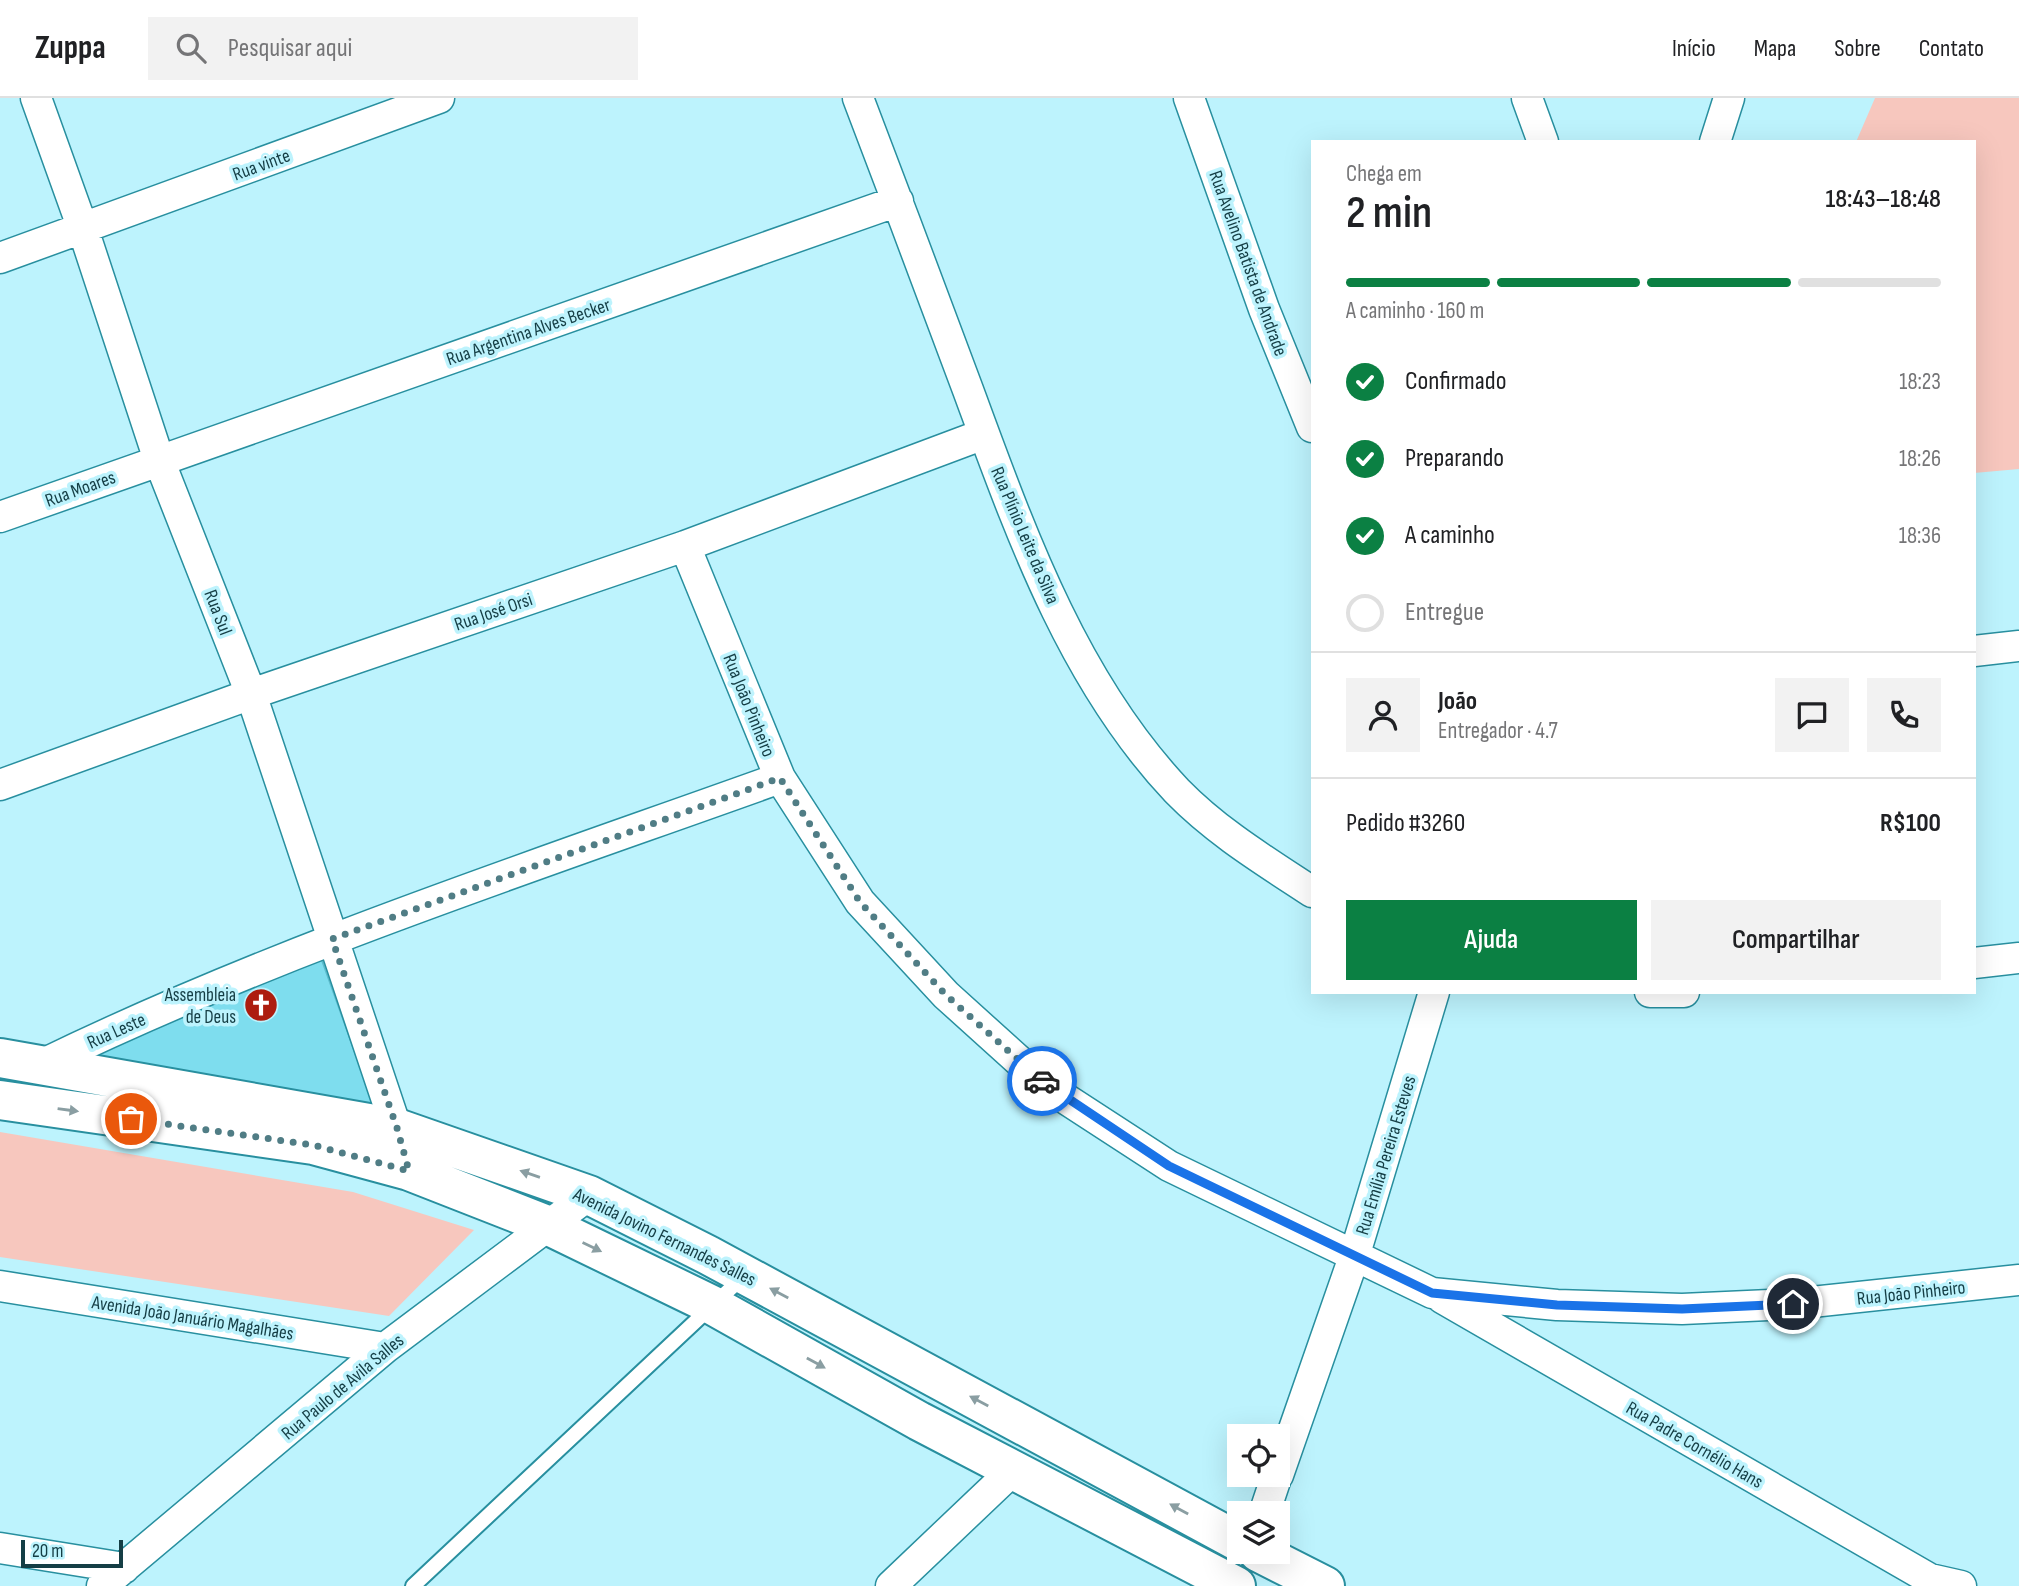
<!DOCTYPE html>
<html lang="pt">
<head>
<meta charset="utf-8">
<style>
	:root { --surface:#fff; --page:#f2f2f2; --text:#202124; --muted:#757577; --line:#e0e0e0; --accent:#0b8043 }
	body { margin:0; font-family:"Sofia Sans Condensed",sans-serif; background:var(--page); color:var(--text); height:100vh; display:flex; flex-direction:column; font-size:26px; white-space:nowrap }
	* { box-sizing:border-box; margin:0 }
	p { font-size:23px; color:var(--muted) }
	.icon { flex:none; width:38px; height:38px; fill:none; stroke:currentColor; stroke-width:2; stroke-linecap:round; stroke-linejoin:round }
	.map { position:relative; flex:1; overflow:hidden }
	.panel { position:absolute; left:1311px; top:42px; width:665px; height:854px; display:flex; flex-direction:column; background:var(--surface); border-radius:0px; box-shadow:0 7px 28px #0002 }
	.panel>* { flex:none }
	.fabs { position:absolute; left:1227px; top:1326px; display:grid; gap:14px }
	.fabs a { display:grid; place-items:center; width:63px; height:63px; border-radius:0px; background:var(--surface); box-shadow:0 7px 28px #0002; font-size:35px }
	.scale { position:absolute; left:21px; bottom:18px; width:102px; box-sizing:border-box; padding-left:7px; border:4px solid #153e45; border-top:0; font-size:19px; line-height:24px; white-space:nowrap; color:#153e45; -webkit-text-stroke:5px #bdf3fd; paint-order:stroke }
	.pin { position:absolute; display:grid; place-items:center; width:60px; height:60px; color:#fff; margin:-30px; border:4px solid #fff; border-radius:50%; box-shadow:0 2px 7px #0007 }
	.courier { position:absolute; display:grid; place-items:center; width:70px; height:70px; margin:-35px; border:5px solid #1a73e8; border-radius:50%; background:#fff; color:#222; box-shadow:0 2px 9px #0007 }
	.head em { font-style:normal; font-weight:600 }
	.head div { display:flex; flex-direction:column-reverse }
	.head { display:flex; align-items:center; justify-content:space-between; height:119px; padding:0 35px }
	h1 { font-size:46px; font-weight:600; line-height:52px }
	.bar { display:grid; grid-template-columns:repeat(4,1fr); gap:10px 7px; align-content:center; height:84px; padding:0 35px }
	.bar i { height:9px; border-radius:5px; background:var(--line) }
	.bar .current { background:var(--accent) }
	.bar p { grid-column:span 4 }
	.line { display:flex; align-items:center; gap:18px; padding:0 35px; border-top:2px solid var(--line) }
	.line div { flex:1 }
	.round { display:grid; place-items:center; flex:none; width:74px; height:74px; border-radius:0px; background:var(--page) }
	ol { padding:0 35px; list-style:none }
	li { display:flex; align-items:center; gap:21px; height:77px }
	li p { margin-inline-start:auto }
	li .icon { padding:7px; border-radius:50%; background:var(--accent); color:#fff; stroke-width:4 }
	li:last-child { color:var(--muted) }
	li i { width:38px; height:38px; border:4px solid var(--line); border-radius:50% }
	.cta { display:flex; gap:14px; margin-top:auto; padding:14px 35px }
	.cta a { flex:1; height:80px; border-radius:0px; background:var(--accent); color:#fff; font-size:28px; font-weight:600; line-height:80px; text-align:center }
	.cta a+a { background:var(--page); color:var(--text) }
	header { display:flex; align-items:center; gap:42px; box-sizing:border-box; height:98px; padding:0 35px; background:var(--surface); border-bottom:2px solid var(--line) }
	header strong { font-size:33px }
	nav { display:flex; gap:38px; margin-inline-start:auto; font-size:24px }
	.search { width:490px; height:63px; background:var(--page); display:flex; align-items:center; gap:18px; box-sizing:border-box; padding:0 24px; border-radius:0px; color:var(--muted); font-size:26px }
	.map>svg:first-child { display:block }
	.green { fill:#f7c7be }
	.building { fill:#7eddee; stroke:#5cbccd; stroke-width:2 }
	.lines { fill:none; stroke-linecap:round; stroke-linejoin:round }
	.service-casing { stroke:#288f9f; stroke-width:18 }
	.minor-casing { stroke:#288f9f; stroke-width:33 }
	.secondary-casing { stroke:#288f9f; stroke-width:42 }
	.service { stroke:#fff; stroke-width:14 }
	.minor { stroke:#fff; stroke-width:30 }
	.secondary { stroke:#fff; stroke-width:38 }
	.oneway { fill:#8a9ea2 }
	.done { stroke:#507d85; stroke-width:7; stroke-dasharray:0 12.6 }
	.route { stroke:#1a73e8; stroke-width:9 }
	.labels { text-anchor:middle; stroke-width:7; stroke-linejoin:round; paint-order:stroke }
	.street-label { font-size:19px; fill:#153e45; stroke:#bdf3fd }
	.poi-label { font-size:19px; fill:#153e45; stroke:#bdf3fd; text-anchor:end }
</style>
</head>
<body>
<header>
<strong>Zuppa</strong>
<div class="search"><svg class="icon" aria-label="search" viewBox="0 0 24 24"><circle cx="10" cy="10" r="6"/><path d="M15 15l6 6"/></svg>Pesquisar aqui</div>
<nav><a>Início</a><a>Mapa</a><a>Sobre</a><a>Contato</a></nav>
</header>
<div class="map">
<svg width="2019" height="1488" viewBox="0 0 2019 1488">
	<rect width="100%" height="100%" fill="#bdf3fd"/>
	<!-- green -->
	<path class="green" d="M 1875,0 L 2019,0 L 2019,371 L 1974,375 L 1974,44 L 1856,44 Z
		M 0,1034 L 353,1094 L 474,1132 L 389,1218 L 0,1159 Z"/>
	<!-- building -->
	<path class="building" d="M 318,851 L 380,1024 L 49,963 Z"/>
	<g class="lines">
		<!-- service casing -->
		<g class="service-casing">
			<path id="service" d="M 413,1488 L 744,1178"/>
		</g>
		<!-- minor casing -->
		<g class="minor-casing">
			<path id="minor" d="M 36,0 L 83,131 L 159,362 L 251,596 L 402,1047
				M 858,0 C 895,97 932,195 968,292 C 1020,433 1072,582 1177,693 C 1217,734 1265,763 1312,794
				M 1189,0 L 1264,211 L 1312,329
				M 1527,0 L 1543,44
				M 1715,44 L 1729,0
				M 0,160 L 439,0
				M 0,419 L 898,103
				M 685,448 L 780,680 L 860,804 L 946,897 L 1049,990 L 1169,1068 L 1432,1195 L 1557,1207 L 1682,1211 L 1793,1206 L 2019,1182
				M 1974,553 L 2019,548
				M 0,687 L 251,596 L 685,448 L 984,336
				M 1974,865 L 2019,860
				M 1650,894 L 1684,894
				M 43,966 C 280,851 532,769 780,680
				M 0,1188 L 385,1250
				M 1442,1200 L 1930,1481 L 1961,1488
				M 1278,1377 L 1354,1159 L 1434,894
				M 1264,1416 L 1277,1377
				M 0,1450 L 124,1470
				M 102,1488 L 385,1250 L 589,1097
				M 891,1488 L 1013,1372"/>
		</g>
		<!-- secondary casing -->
		<g class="secondary-casing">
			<path id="secondary" d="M 0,960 L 397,1030 L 589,1097 L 708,1157 L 1239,1444
				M 0,1002 L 313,1047 L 409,1073 L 547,1127 L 712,1207 L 919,1323 L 1236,1488
				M 1258,1454 L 1325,1488"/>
		</g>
		<!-- service -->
		<use href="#service" class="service"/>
		<!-- minor -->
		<use href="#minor" class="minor"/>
		<!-- secondary -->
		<use href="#secondary" class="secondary"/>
	</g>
	<!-- one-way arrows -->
	<defs><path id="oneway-solid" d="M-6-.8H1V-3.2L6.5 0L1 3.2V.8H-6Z" transform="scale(1.75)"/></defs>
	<g class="oneway">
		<use href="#oneway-solid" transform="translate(68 1012) rotate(8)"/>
		<use href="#oneway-solid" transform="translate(530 1076) rotate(-161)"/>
		<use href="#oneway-solid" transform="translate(592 1149) rotate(26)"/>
		<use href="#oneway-solid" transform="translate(779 1195) rotate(-152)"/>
		<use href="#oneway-solid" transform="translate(816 1265) rotate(29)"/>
		<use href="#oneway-solid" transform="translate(979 1303) rotate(-152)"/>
		<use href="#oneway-solid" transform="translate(1179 1411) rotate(-151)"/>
	</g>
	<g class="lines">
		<!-- done -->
		<path class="done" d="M 131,1021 L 313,1047 L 409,1073 L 397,1030 L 332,841 L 780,680 L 860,804 L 946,897 L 1042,983"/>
		<!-- route -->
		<path class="route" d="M 1042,983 L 1169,1068 L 1432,1195 L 1557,1207 L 1682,1211 L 1793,1206"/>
	</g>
	<!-- icons -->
	<defs>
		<g id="church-disc" transform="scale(1.75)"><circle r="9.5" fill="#ad1d0f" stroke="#bdf3fd"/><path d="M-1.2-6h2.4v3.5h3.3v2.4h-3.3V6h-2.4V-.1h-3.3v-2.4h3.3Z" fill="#fff"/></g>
	</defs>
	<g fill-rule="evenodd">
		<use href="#church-disc" x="261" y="907"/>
	</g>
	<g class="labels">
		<!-- street labels -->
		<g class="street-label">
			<text transform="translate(261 66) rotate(-20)" y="7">Rua vinte</text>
			<text transform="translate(1249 165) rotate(70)" y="7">Rua Avelino Batista de Andrade</text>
			<text transform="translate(528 233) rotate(-19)" y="7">Rua Argentina Alves Becker</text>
			<text transform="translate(80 390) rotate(-20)" y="7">Rua Moares</text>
			<text transform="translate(1026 437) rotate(67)" y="7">Rua Plínio Leite da Silva</text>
			<text transform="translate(493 513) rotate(-19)" y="7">Rua José Orsi</text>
			<text transform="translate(219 514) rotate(69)" y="7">Rua Sul</text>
			<text transform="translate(750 607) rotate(68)" y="7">Rua João Pinheiro</text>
			<text transform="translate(116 932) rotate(-24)" y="7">Rua Leste</text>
			<text transform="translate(1385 1057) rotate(-73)" y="7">Rua Emília Pereira Esteves</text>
			<text transform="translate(665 1138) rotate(26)" y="7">Avenida Jovino Fernandes Salles</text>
			<text transform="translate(1911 1194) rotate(-6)" y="7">Rua João Pinheiro</text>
			<text transform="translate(193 1219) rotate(9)" y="7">Avenida João Januário Magalhães</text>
			<text transform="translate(342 1288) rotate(-40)" y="7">Rua Paulo de Avila Salles</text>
			<text transform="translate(1695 1346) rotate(30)" y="7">Rua Padre Cornélio Hans</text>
		</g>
		<!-- poi labels -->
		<g class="poi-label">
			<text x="236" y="903">Assembleia<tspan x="236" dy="22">de Deus</tspan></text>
		</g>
	</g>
</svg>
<div class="fabs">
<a><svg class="icon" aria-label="locate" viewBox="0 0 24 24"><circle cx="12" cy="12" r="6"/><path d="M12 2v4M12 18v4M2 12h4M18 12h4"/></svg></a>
<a><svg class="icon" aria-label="layers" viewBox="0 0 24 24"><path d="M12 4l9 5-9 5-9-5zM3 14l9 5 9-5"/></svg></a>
</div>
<div class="scale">20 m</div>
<div class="pin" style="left:131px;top:1021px;background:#ea580c"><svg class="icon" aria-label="bag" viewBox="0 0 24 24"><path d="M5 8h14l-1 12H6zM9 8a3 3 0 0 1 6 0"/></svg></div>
<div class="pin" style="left:1793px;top:1206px;background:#1f2937"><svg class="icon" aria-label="home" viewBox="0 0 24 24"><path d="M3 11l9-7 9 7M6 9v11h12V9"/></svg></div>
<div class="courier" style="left:1042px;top:983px"><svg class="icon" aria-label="car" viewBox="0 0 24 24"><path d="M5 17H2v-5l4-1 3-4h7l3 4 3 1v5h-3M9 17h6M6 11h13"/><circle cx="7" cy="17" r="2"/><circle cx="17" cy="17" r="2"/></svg></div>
<section class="panel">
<div class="head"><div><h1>2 min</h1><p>Chega em</p></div><em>18:43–18:48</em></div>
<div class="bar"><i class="current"></i><i class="current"></i><i class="current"></i><i></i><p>A caminho · 160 m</p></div>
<ol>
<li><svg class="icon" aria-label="check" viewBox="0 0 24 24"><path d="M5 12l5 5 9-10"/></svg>Confirmado<p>18:23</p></li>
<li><svg class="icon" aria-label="check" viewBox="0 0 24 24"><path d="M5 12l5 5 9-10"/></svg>Preparando<p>18:26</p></li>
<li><svg class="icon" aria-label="check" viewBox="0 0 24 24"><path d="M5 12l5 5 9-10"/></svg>A caminho<p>18:36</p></li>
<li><i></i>Entregue</li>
</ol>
<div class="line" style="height:126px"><a class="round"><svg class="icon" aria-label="person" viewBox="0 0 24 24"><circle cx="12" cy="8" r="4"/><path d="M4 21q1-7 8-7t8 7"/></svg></a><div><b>João</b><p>Entregador · 4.7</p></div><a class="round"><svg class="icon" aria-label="chat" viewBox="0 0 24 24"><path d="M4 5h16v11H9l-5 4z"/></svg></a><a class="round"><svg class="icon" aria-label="phone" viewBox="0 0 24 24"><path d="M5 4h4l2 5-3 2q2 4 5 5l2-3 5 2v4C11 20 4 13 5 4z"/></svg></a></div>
<div class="line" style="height:91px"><div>Pedido #3260</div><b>R$100</b></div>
<div class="cta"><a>Ajuda</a><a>Compartilhar</a></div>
</section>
</div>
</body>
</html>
